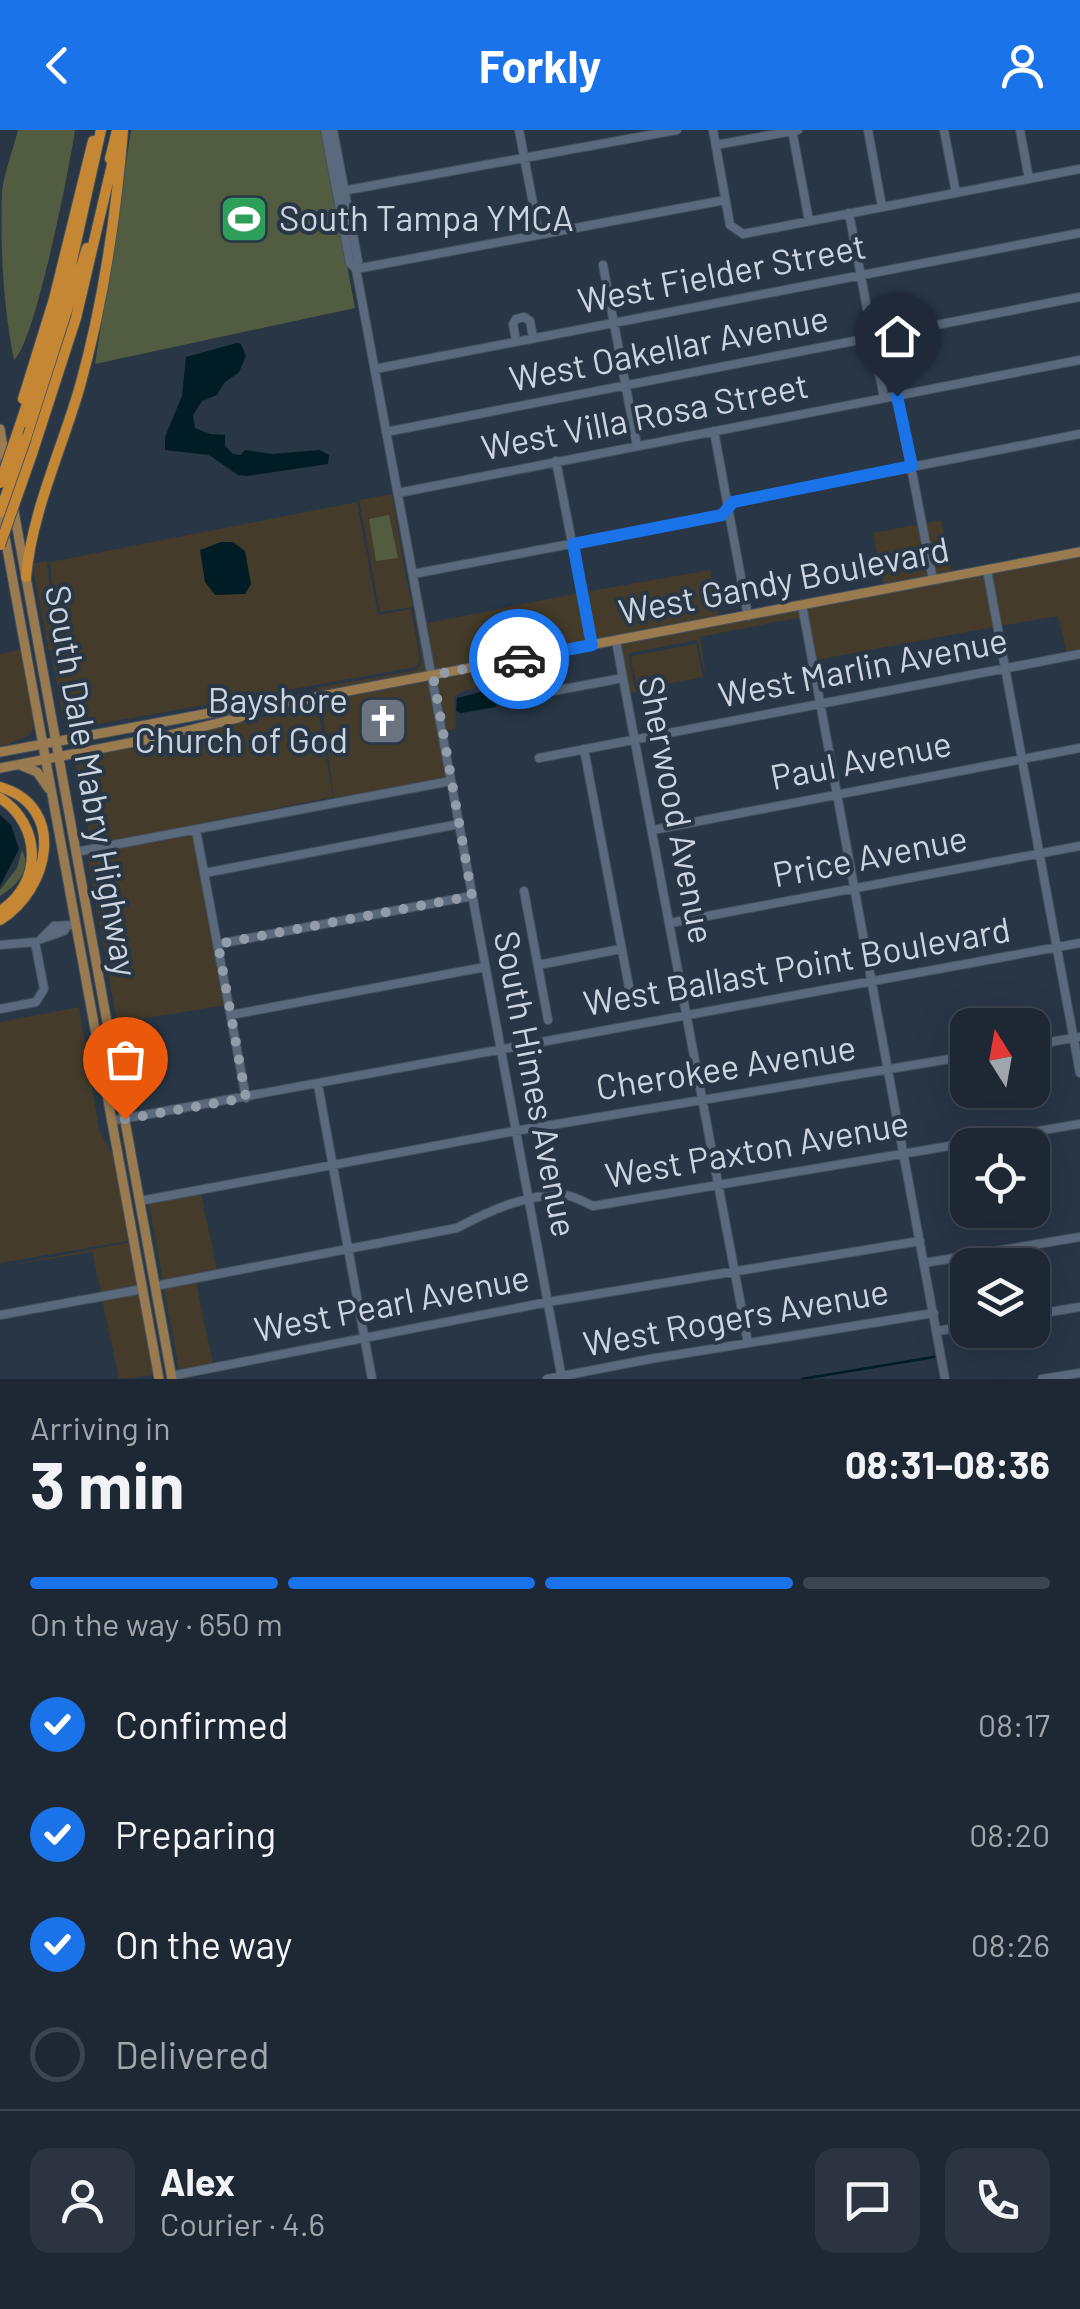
<!DOCTYPE html>
<html lang="en">
<head>
<meta charset="utf-8">
<style>
	:root { --surface:#1e2834; --page:#2b3440; --text:#f1f3f6; --muted:#a1a6ac; --line:#3c444f; --accent:#1a73e8 }
	body { margin:0; font-family:Barlow,sans-serif; background:var(--page); color:var(--text); height:100vh; display:flex; flex-direction:column; font-size:38px; white-space:nowrap }
	* { box-sizing:border-box; margin:0 }
	p { font-size:32px; color:var(--muted) }
	.icon { flex:none; width:55px; height:55px; fill:none; stroke:currentColor; stroke-width:2; stroke-linecap:round; stroke-linejoin:round }
	.map { position:relative; height:1249px; overflow:hidden }
	.sheet { display:flex; flex-direction:column; background:var(--surface); flex:1 }
	.sheet>* { flex:none }
	.needle { width:65px; rotate:349deg }
	.controls { position:absolute; left:950px; top:878px; display:grid; gap:20px }
	.controls a { display:grid; place-items:center; width:100px; height:100px; border-radius:20px; background:var(--surface); box-shadow:0 10px 40px #0002,0 0 0 2px var(--line); font-size:50px }
	.pin { position:absolute; display:grid; place-items:center; width:85px; height:85px; color:#fff; margin:-102px -42px; border-radius:50% 50% 50% 0; rotate:-45deg; box-shadow:0 0 10px #0007 }
	.pin .icon { rotate:45deg }
	.courier { position:absolute; display:grid; place-items:center; width:100px; height:100px; margin:-50px; border:8px solid #1a73e8; border-radius:50%; background:#fff; color:#222; box-shadow:0 2px 12px #0007 }
	.summary em { font-style:normal; font-weight:700 }
	.summary div { display:flex; flex-direction:column-reverse }
	.summary { display:flex; align-items:center; justify-content:space-between; height:170px; padding:0 30px }
	h1 { font-size:65px; font-weight:700; line-height:75px }
	.bar { display:grid; grid-template-columns:repeat(4,1fr); gap:15px 10px; align-content:center; height:120px; padding:0 30px }
	.bar i { height:12px; border-radius:8px; background:var(--line) }
	.bar .selected { background:var(--accent) }
	.bar p { grid-column:span 4 }
	.line { display:flex; align-items:center; gap:25px; padding:0 30px; border-top:2px solid var(--line) }
	.line div { flex:1 }
	.round { display:grid; place-items:center; flex:none; width:105px; height:105px; border-radius:20px; background:var(--page) }
	ol { padding:0 30px; list-style:none }
	li { display:flex; align-items:center; gap:30px; height:110px }
	li p { margin-inline-start:auto }
	li .icon { padding:10px; border-radius:50%; background:var(--accent); color:#fff; stroke-width:4 }
	li:last-child { color:var(--muted) }
	li i { width:55px; height:55px; border:5px solid var(--line); border-radius:50% }
	header { display:flex; justify-content:space-between; align-items:center; height:130px; padding:0 30px; background:var(--accent); color:#fff; font-size:45px; font-weight:700 }
	.map>svg:first-child { display:block }
	.commercial { fill:#443b2a }
	.green { fill:#515c41 }
	.water { fill:#001d26 }
	.lines { fill:none; stroke-linecap:round; stroke-linejoin:round }
	.stream { stroke:#001d26; stroke-width:2.5 }
	.minor-casing { stroke:#45515e; stroke-width:10 }
	.major-casing { stroke:#45515e; stroke-width:11 }
	.highway-casing { stroke:#45515e; stroke-width:12 }
	.minor { stroke:#5a697b; stroke-width:8 }
	.major { stroke:#9a7b50; stroke-width:9 }
	.highway { stroke:#c58734; stroke-width:10 }
	.highway-bridge-casing { stroke:#45515e; stroke-width:12; stroke-linecap:butt }
	.highway-bridge { stroke:#c58734; stroke-width:10 }
	.done { stroke:#939da9; stroke-width:10; stroke-dasharray:0 18 }
	.route { stroke:#1a73e8; stroke-width:12 }
	.labels { text-anchor:middle; stroke-width:8; stroke-linejoin:round; paint-order:stroke }
	.poi-label { font-size:35px; fill:#ccd5df; stroke:#283646; text-anchor:start }
	.street-label { font-size:35px; fill:#ccd5df; stroke:#283646 }
</style>
</head>
<body>
<header><svg class="icon" aria-label="back" viewBox="0 0 24 24"><path d="M15 5l-7 7 7 7"/></svg>Forkly<svg class="icon" aria-label="person" viewBox="0 0 24 24"><circle cx="12" cy="8" r="4"/><path d="M4 21q1-7 8-7t8 7"/></svg></header>
<div class="map">
<svg width="1080" height="1249" viewBox="0 0 1080 1249">
	<rect width="100%" height="100%" fill="#283646"/>
	<!-- commercial -->
	<path class="commercial" d="M 392,364 L 406,448 L 429,542 L 319,563 L 317,558 L 293,562 L 417,540 L 422,532 L 413,477 L 380,482 L 359,370 Z
		M 357,372 L 378,485 L 411,479 L 420,531 L 416,537 L 71,599 L 63,587 L 51,522 L 58,520 L 50,432 Z
		M 941,390 L 952,443 L 936,446 L 926,393 Z
		M 920,394 L 929,447 L 884,456 L 873,403 Z
		M 1080,426 L 1080,520 L 1067,523 L 1058,486 L 1001,496 L 991,443 Z
		M 47,431 L 55,518 L 49,521 L 32,434 Z
		M 710,440 L 719,488 L 595,511 L 585,462 Z
		M 985,444 L 994,497 L 816,530 L 806,478 Z
		M 422,459 L 428,493 L 579,463 L 588,512 L 435,541 Z
		M 800,480 L 809,531 L 800,491 L 797,488 L 700,507 L 706,549 L 697,510 L 630,523 L 628,526 L 636,562 L 630,563 L 620,514 Z
		M 696,514 L 703,547 L 637,560 L 631,526 Z
		M 22,519 L 36,592 L 30,605 L 0,618 L 0,524 Z
		M 520,532 L 524,571 L 517,572 L 513,564 L 517,559 L 509,552 L 463,561 L 454,567 L 456,599 L 446,601 L 437,548 Z
		M 430,549 L 447,648 L 334,670 L 321,570 Z
		M 317,574 L 333,667 L 91,715 L 74,628 L 169,610 Z
		M 194,705 L 226,875 L 117,893 L 87,724 Z
		M 79,877 L 99,1000 L 114,1027 L 128,1111 L 0,1133 L 0,892 Z
		M 201,1063 L 217,1141 L 163,1151 L 149,1074 Z
		M 131,1112 L 139,1156 L 101,1163 L 92,1122 L 0,1137 Z
		M 196,1152 L 213,1234 L 179,1240 L 164,1158 Z
		M 140,1163 L 155,1245 L 119,1249 L 102,1170 Z"/>
	<!-- green -->
	<path class="green" d="M 18,0 L 75,0 C 70,36 35,213 14,230 C 3,175 0,116 2,60 C 5,40 13,20 18,0 Z
		M 131,0 L 322,0 L 355,178 L 95,234 Z
		M 389,385 L 398,428 L 376,431 L 369,389 Z
		M 22,720 C 32,740 17,755 0,766 L 0,760 L 17,738 Z"/>
	<!-- water -->
	<path class="water" d="M 237,213 L 241,214 L 246,226 L 239,242 L 224,253 L 217,265 L 202,271 L 193,285 L 195,298 L 210,304 L 225,305 L 225,316 L 233,324 L 241,325 L 245,320 L 272,324 L 320,320 L 329,325 L 328,334 L 247,346 L 238,345 L 209,325 L 165,320 L 165,307 L 182,266 L 186,227 Z
		M 221,412 L 233,412 L 245,421 L 251,454 L 245,464 L 215,465 L 205,452 L 200,420 Z
		M 508,555 L 514,560 L 498,569 L 496,577 L 461,583 L 456,581 L 457,568 Z
		M 0,685 L 11,695 L 19,719 L 0,756 Z"/>
	<g class="lines">
		<!-- stream -->
		<path class="stream" d="M 802,1249 L 934,1227"/>
		<!-- minor casing -->
		<g class="minor-casing">
			<path id="minor" d="M 325,0 L 350,133 L 356,139
				M 333,0 L 358,131 L 356,139 L 562,1249
				M 519,0 L 539,105
				M 713,0 L 730,95 L 743,104 L 1080,39
				M 792,0 L 809,91
				M 868,0 L 882,77
				M 944,0 L 956,63
				M 1020,0 L 1029,49
				M 716,15 L 798,0
				M 337,62 L 677,0
				M 849,83 L 884,268
				M 603,135 L 637,316
				M 356,139 L 725,70
				M 516,211 L 513,194 L 516,189 L 524,187 L 530,191 L 533,207
				M 375,239 L 1080,103
				M 897,265 L 933,450
				M 714,301 L 748,486
				M 386,302 L 1080,167
				M 556,331 L 592,515
				M 398,363 L 1080,230
				M 987,440 L 1080,943
				M 413,444 L 722,385 L 733,372 L 1080,304
				M 802,475 L 945,1249
				M 616,511 L 748,1213
				M 523,528 L 529,561 L 537,564 L 623,548
				M 584,619 L 632,873
				M 539,628 L 1080,524
				M 196,700 L 246,968
				M 653,700 L 1080,618
				M 76,722 L 451,651
				M 205,743 L 459,694
				M 524,761 L 548,890
				M 670,793 L 1080,716
				M 41,809 L 54,796 L 75,795
				M 41,809 L 64,801 L 67,796
				M 218,814 L 472,766
				M 0,815 L 35,812 L 44,859 L 36,872 L 0,879
				M 538,835 L 621,819
				M 231,885 L 485,837
				M 1032,915 L 1080,907
				M 318,955 L 372,1249
				M 111,991 L 1080,813
				M 140,1071 L 515,1001 L 968,926
				M 924,1133 L 1080,1107
				M 155,1156 L 457,1098 C 489,1081 525,1064 563,1065 C 573,1065 584,1072 593,1076 L 1080,994
				M 0,1185 L 143,1159
				M 1032,1185 L 1080,1177
				M 937,1201 L 968,1196
				M 171,1246 L 548,1172 L 920,1111
				M 547,1249 L 650,1229 L 934,1183
				M 1042,1249 L 1080,1243"/>
		</g>
		<!-- major casing -->
		<g class="major-casing">
			<path id="major" d="M 0,299 L 6,336
				M 13,376 L 172,1249
				M 0,380 L 159,1249
				M 0,622 L 237,578 L 290,572 L 1080,422
				M 20,635 L 37,642 L 49,659
				M 0,638 L 165,606 L 238,588 L 255,580"/>
		</g>
		<!-- highway casing -->
		<g class="highway-casing">
			<path id="highway" d="M 110,29 L 117,0
				M 23,269 L 54,169 L 93,11
				M 20,295 L 67,153 L 101,0
				M 26,308 L 87,118
				M 32,324 L 76,188 L 114,26
				M 26,447 C 32,381 62,319 80,256 C 103,174 116,86 123,0
				M 0,657 C 68,677 49,760 0,790
				M 0,668 C 42,695 43,754 0,781"/>
		</g>
		<!-- minor -->
		<use href="#minor" class="minor"/>
		<!-- major -->
		<use href="#major" class="major"/>
		<!-- highway -->
		<use href="#highway" class="highway"/>
		<!-- highway-bridge casing -->
		<g class="highway-bridge-casing">
			<path id="highway-bridge" d="M 0,353 L 20,295
				M 0,382 L 26,308
				M 0,415 L 32,324"/>
		</g>
		<!-- highway-bridge -->
		<use href="#highway-bridge" class="highway-bridge"/>
	</g>
	<g class="lines">
		<!-- done -->
		<path class="done" d="M 125,989 L 246,968 L 218,814 L 472,766 L 433,545 L 519,529"/>
		<!-- route -->
		<path class="route" d="M 519,529 L 592,515 L 573,414 L 722,385 L 733,372 L 912,336 L 897,266"/>
	</g>
	<!-- icons -->
	<defs>
		<g id="stadium-square" transform="scale(2.5)"><rect x="-9" y="-9" width="18" height="18" rx="4" fill="#2e9e5b" stroke="#283646"/><path d="M0-5a6.5 5 0 1 0 0 10a6.5 5 0 1 0 0-10ZM-3.5-1.8h7v3.6h-7Z" fill="#fff"/></g>
		<g id="church-square" transform="scale(2.5)"><rect x="-9" y="-9" width="18" height="18" rx="4" fill="#6b7280" stroke="#283646"/><path d="M-1.2-6h2.4v3.5h3.3v2.4h-3.3V6h-2.4V-.1h-3.3v-2.4h3.3Z" fill="#fff"/></g>
	</defs>
	<g fill-rule="evenodd">
		<use href="#stadium-square" x="244" y="89"/>
		<use href="#church-square" x="383" y="591"/>
	</g>
	<g class="labels">
		<!-- poi labels -->
		<g class="poi-label">
			<text x="279" y="101">South Tampa YMCA</text>
			<text x="348" y="583" text-anchor="end">Bayshore<tspan x="348" dy="40">Church of God</tspan></text>
		</g>
		<!-- street labels -->
		<g class="street-label">
			<text transform="translate(722 144) rotate(-11)" y="12">West Fielder Street</text>
			<text transform="translate(669 219) rotate(-11)" y="12">West Oakellar Avenue</text>
			<text transform="translate(645 287) rotate(-11)" y="12">West Villa Rosa Street</text>
			<text transform="translate(784 451) rotate(-11)" y="12">West Gandy Boulevard</text>
			<text transform="translate(863 538) rotate(-11)" y="12">West Marlin Avenue</text>
			<text transform="translate(861 631) rotate(-11)" y="12">Paul Avenue</text>
			<text transform="translate(91 651) rotate(80)" y="12">South Dale Mabry Highway</text>
			<text transform="translate(676 680) rotate(79)" y="12">Sherwood Avenue</text>
			<text transform="translate(870 727) rotate(-11)" y="12">Price Avenue</text>
			<text transform="translate(797 837) rotate(-10)" y="12">West Ballast Point Boulevard</text>
			<text transform="translate(726 938) rotate(-9)" y="12">Cherokee Avenue</text>
			<text transform="translate(535 954) rotate(79)" y="12">South Himes Avenue</text>
			<text transform="translate(757 1020) rotate(-10)" y="12">West Paxton Avenue</text>
			<text transform="translate(392 1174) rotate(-11)" y="12">West Pearl Avenue</text>
			<text transform="translate(736 1188) rotate(-10)" y="12">West Rogers Avenue</text>
		</g>
	</g>
</svg>
<div class="controls">
<a><svg class="needle" viewBox="-14 -14 28 28"><path d="M0-13l5 13h-10z" fill="#e53935"/><path d="M0 13l5-13h-10z" fill="#a1a6ac"/></svg></a>
<a><svg class="icon" aria-label="locate" viewBox="0 0 24 24"><circle cx="12" cy="12" r="6"/><path d="M12 2v4M12 18v4M2 12h4M18 12h4"/></svg></a>
<a><svg class="icon" aria-label="layers" viewBox="0 0 24 24"><path d="M12 4l9 5-9 5-9-5zM3 14l9 5 9-5"/></svg></a>
</div>
<div class="pin" style="left:125px;top:989px;background:#ea580c"><svg class="icon" aria-label="bag" viewBox="0 0 24 24"><path d="M5 8h14l-1 12H6zM9 8a3 3 0 0 1 6 0"/></svg></div>
<div class="pin" style="left:897px;top:266px;background:#1f2937"><svg class="icon" aria-label="home" viewBox="0 0 24 24"><path d="M3 11l9-7 9 7M6 9v11h12V9"/></svg></div>
<div class="courier" style="left:519px;top:529px"><svg class="icon" aria-label="car" viewBox="0 0 24 24"><path d="M5 17H2v-5l4-1 3-4h7l3 4 3 1v5h-3M9 17h6M6 11h13"/><circle cx="7" cy="17" r="2"/><circle cx="17" cy="17" r="2"/></svg></div>
</div>
<section class="sheet">
<div class="summary"><div><h1>3 min</h1><p>Arriving in</p></div><em>08:31–08:36</em></div>
<div class="bar"><i class="selected"></i><i class="selected"></i><i class="selected"></i><i></i><p>On the way · 650 m</p></div>
<ol>
<li><svg class="icon" aria-label="check" viewBox="0 0 24 24"><path d="M5 12l5 5 9-10"/></svg>Confirmed<p>08:17</p></li>
<li><svg class="icon" aria-label="check" viewBox="0 0 24 24"><path d="M5 12l5 5 9-10"/></svg>Preparing<p>08:20</p></li>
<li><svg class="icon" aria-label="check" viewBox="0 0 24 24"><path d="M5 12l5 5 9-10"/></svg>On the way<p>08:26</p></li>
<li><i></i>Delivered</li>
</ol>
<div class="line" style="height:180px"><a class="round"><svg class="icon" aria-label="person" viewBox="0 0 24 24"><circle cx="12" cy="8" r="4"/><path d="M4 21q1-7 8-7t8 7"/></svg></a><div><b>Alex</b><p>Courier · 4.6</p></div><a class="round"><svg class="icon" aria-label="chat" viewBox="0 0 24 24"><path d="M4 5h16v11H9l-5 4z"/></svg></a><a class="round"><svg class="icon" aria-label="phone" viewBox="0 0 24 24"><path d="M5 4h4l2 5-3 2q2 4 5 5l2-3 5 2v4C11 20 4 13 5 4z"/></svg></a></div>
</section>
</body>
</html>
